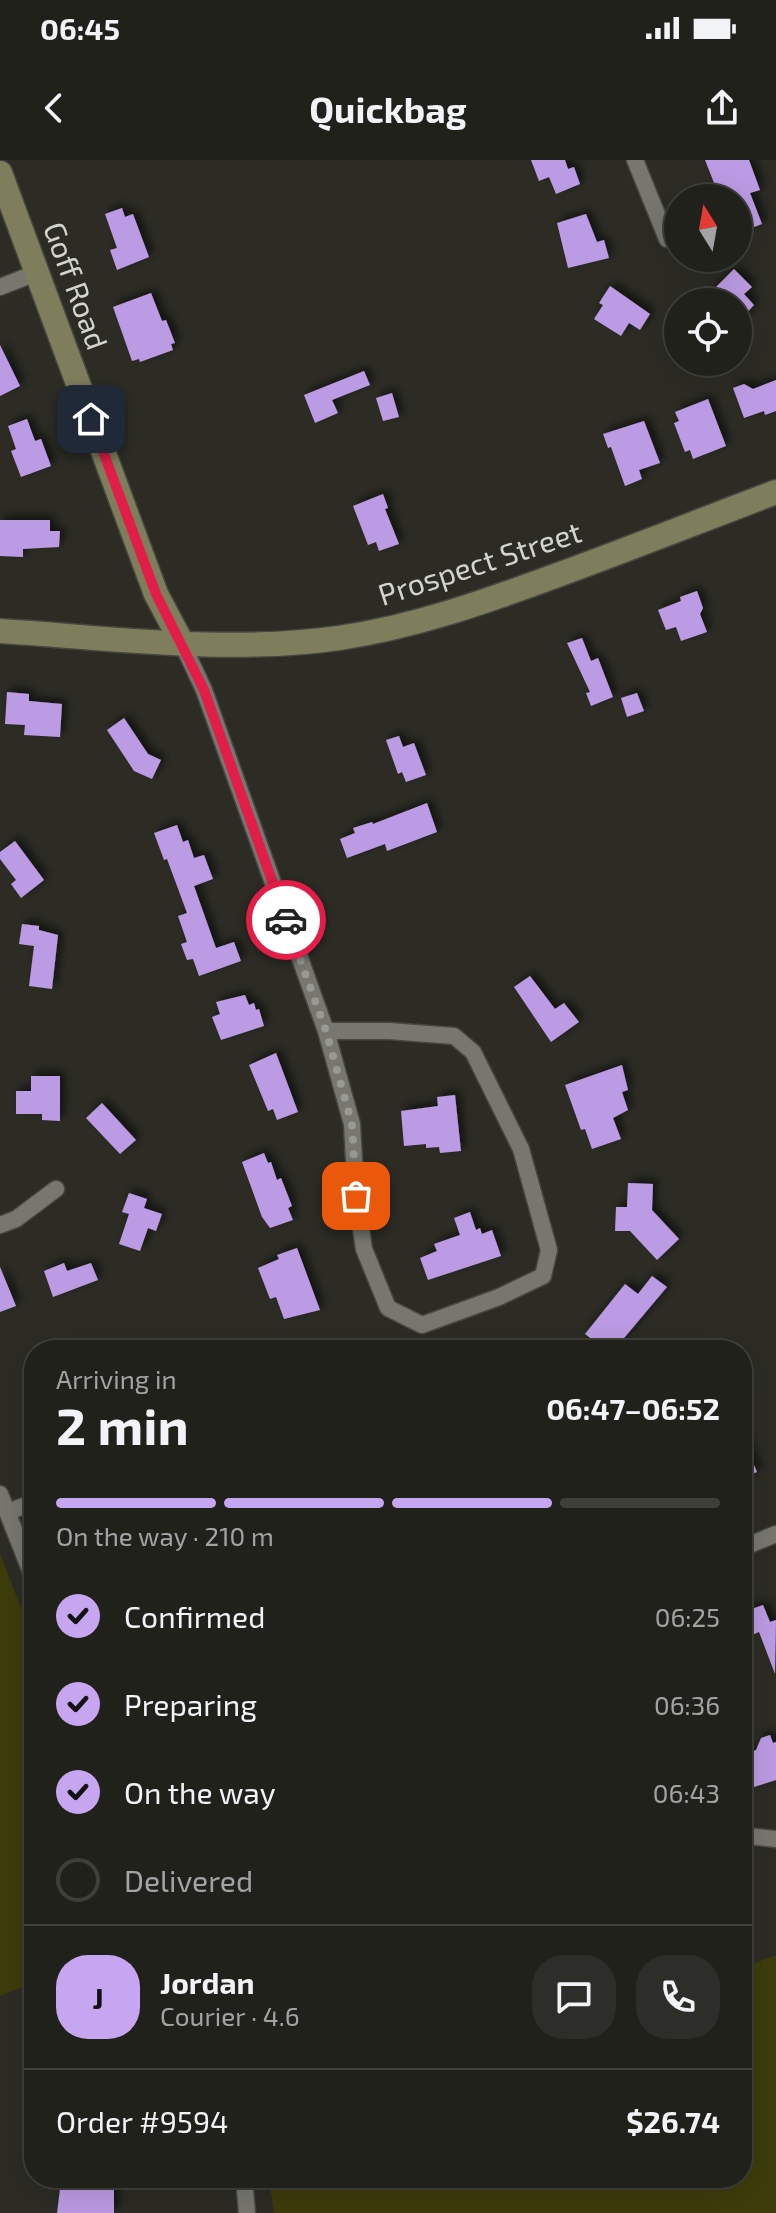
<!DOCTYPE html>
<html lang="en">
<head>
<meta charset="utf-8">
<style>
	:root { --surface:#21211c; --page:#2d2e29; --text:#f1f3f6; --muted:#a2a3a3; --line:#3e3e3b; --accent:#c6a6f0 }
	body { margin:0; font-family:"Exo 2",sans-serif; background:var(--page); color:var(--text); height:100vh; display:flex; flex-direction:column; font-size:30px; white-space:nowrap }
	* { box-sizing:border-box; margin:0 }
	p { font-size:26px; color:var(--muted) }
	.icon { flex:none; width:44px; height:44px; fill:none; stroke:currentColor; stroke-width:2; stroke-linecap:round; stroke-linejoin:round }
	.map { position:relative; flex:1; overflow:hidden }
	.details { position:absolute; left:24px; top:1180px; width:728px; height:848px; display:flex; flex-direction:column; background:var(--surface); border-radius:32px; box-shadow:0 8px 32px #0002,0 0 0 2px var(--line) }
	.details>* { flex:none }
	.needle { width:52px; rotate:349deg }
	.tools { position:absolute; left:664px; top:24px; display:grid; gap:16px }
	.tools a { display:grid; place-items:center; width:88px; height:88px; border-radius:50%; background:var(--surface); box-shadow:0 8px 32px #0002,0 0 0 2px var(--line); font-size:40px }
	.pin { position:absolute; display:grid; place-items:center; width:68px; height:68px; color:#fff; margin:-34px; border-radius:16px; box-shadow:0 4px 12px #0006 }
	.courier { position:absolute; display:grid; place-items:center; width:80px; height:80px; margin:-40px; border:6px solid #e11d48; border-radius:50%; background:#fff; color:#222; box-shadow:0 2px 10px #0007 }
	.overview em { font-style:normal; font-weight:700 }
	.overview div { display:flex; flex-direction:column-reverse }
	.overview { display:flex; align-items:center; justify-content:space-between; height:136px; padding:0 32px }
	h1 { font-size:52px; font-weight:700; line-height:60px }
	.bar { display:grid; grid-template-columns:repeat(4,1fr); gap:12px 8px; align-content:center; height:96px; padding:0 32px }
	.bar i { height:10px; border-radius:6px; background:var(--line) }
	.bar .selected { background:var(--accent) }
	.bar p { grid-column:span 4 }
	.line { display:flex; align-items:center; gap:20px; padding:0 32px; border-top:2px solid var(--line) }
	.line div { flex:1 }
	.round { display:grid; place-items:center; flex:none; width:84px; height:84px; border-radius:32px; background:var(--page) }
	ol { padding:0 32px; list-style:none }
	li { display:flex; align-items:center; gap:24px; height:88px }
	li p { margin-inline-start:auto }
	li .icon { padding:8px; border-radius:50%; background:var(--accent); color:#111; stroke-width:4 }
	li:last-child { color:var(--muted) }
	li i { width:44px; height:44px; border:4px solid var(--line); border-radius:50% }
	.status { display:flex; justify-content:space-between; align-items:center; height:56px; padding:0 40px; background:var(--surface); direction:ltr }
	.status svg { height:22px; fill:currentColor }
	header { display:flex; justify-content:space-between; align-items:center; height:104px; padding:0 32px; background:var(--surface); font-size:36px; font-weight:700 }
	.map>svg:first-child { display:block }
	.green { fill:#3d3c0b }
	.building { fill:#bb9be3; filter:url(#shadow) }
	.lines { fill:none; stroke-linecap:round; stroke-linejoin:round }
	.street-casing { stroke:#464740; stroke-width:19 }
	.secondary-casing { stroke:#464740; stroke-width:27 }
	.street { stroke:#77776f; stroke-width:16 }
	.secondary { stroke:#7e7e5c; stroke-width:24 }
	.done { stroke:#999994; stroke-width:8; stroke-dasharray:0 14.4 }
	.route { stroke:#e11d48; stroke-width:10 }
	.labels { text-anchor:middle; stroke-width:8; stroke-linejoin:round; paint-order:stroke }
	.street-label { font-size:30px; fill:#d3d4cf; stroke:#2c2c25 }
</style>
</head>
<body>
<div class="status"><b>06:45</b><svg viewBox="0 0 49 12"><path d="M0 12V9h3v3zM5 12V6h3v6zM10 12V3h3v9zM15 12V0h3v12zM26 1h20v11H26zM47 4h2v5h-2z"/></svg></div>
<header><svg class="icon" aria-label="back" viewBox="0 0 24 24"><path d="M15 5l-7 7 7 7"/></svg>Quickbag<svg class="icon" aria-label="share" viewBox="0 0 24 24"><path d="M12 15V3M7 8l5-5 5 5M5 13v7h14v-7"/></svg></header>
<div class="map">
<svg width="776" height="2053" viewBox="0 0 776 2053">
	<defs>
		<filter id="shadow"><feDropShadow dx="4.5" dy="-4.5" stdDeviation="4" flood-color="#0009"/></filter>
	</defs>
	<rect width="100%" height="100%" fill="#2c2c25"/>
	<!-- green -->
	<path class="green" d="M 0,1394 L 34,1481 L 34,1822 L 0,1836 Z
		M 776,1795 L 776,2053 L 274,2053 L 269,2018 L 742,2018 L 742,1808 Z"/>
	<!-- building -->
	<path class="building" d="M 531,0 L 565,0 L 568,9 L 574,7 L 580,24 L 556,34 L 549,17 L 539,21 Z
		M 705,0 L 749,0 L 760,30 L 750,33 L 762,64 L 738,73 L 738,38 L 720,38 Z
		M 122,48 L 125,57 L 133,54 L 149,97 L 117,110 L 110,90 L 117,88 L 105,54 Z
		M 586,54 L 597,82 L 604,80 L 609,98 L 568,108 L 557,63 Z
		M 734,109 L 752,127 L 744,134 L 754,145 L 738,162 L 738,142 L 701,142 Z
		M 610,126 L 650,154 L 640,170 L 629,163 L 621,176 L 594,159 L 603,145 L 599,143 Z
		M 151,133 L 162,161 L 166,160 L 175,183 L 171,184 L 173,190 L 140,202 L 139,199 L 132,201 L 113,147 Z
		M 0,185 L 20,226 L 0,236 Z
		M 364,211 L 370,225 L 332,240 L 338,253 L 315,263 L 304,235 Z
		M 776,220 L 776,251 L 765,255 L 764,251 L 744,258 L 733,228 L 744,224 L 753,229 Z
		M 392,233 L 399,257 L 383,261 L 376,238 Z
		M 708,239 L 726,286 L 693,299 L 690,290 L 685,292 L 674,263 L 679,261 L 675,252 Z
		M 27,259 L 35,281 L 41,279 L 51,306 L 21,317 L 11,291 L 16,289 L 8,266 Z
		M 644,261 L 660,303 L 639,310 L 642,319 L 625,326 L 611,287 L 608,288 L 603,274 Z
		M 383,334 L 388,348 L 385,349 L 399,384 L 379,391 L 376,382 L 368,385 L 353,346 Z
		M 0,360 L 50,360 L 50,371 L 60,371 L 59,387 L 23,389 L 23,397 L 0,396 Z
		M 697,431 L 703,448 L 700,454 L 707,472 L 681,481 L 676,467 L 666,470 L 658,450 L 681,441 L 680,437 Z
		M 582,478 L 591,501 L 598,498 L 613,537 L 591,546 L 586,533 L 590,532 L 567,483 Z
		M 7,532 L 29,534 L 29,541 L 62,544 L 60,577 L 24,575 L 25,565 L 5,564 Z
		M 637,533 L 644,551 L 627,557 L 621,538 Z
		M 124,558 L 148,594 L 161,600 L 152,619 L 134,611 L 107,570 Z
		M 399,576 L 403,587 L 414,583 L 426,615 L 406,622 L 402,612 L 398,614 L 386,580 Z
		M 427,643 L 437,672 L 387,691 L 385,684 L 347,698 L 340,679 L 355,673 L 353,668 L 372,662 L 373,664 Z
		M 177,665 L 183,682 L 188,680 L 194,698 L 204,695 L 213,719 L 194,726 L 216,788 L 234,782 L 241,801 L 199,816 L 193,799 L 187,800 L 181,784 L 187,782 L 178,756 L 187,753 L 167,699 L 164,700 L 154,673 Z
		M 15,681 L 44,720 L 21,738 L 11,724 L 16,720 L 0,699 L 0,692 Z
		M 22,764 L 39,766 L 39,770 L 58,775 L 52,829 L 29,826 L 34,786 L 19,784 Z
		M 530,816 L 555,849 L 564,843 L 579,862 L 551,882 L 514,827 Z
		M 245,835 L 249,845 L 254,843 L 256,850 L 259,849 L 264,866 L 221,880 L 212,857 L 220,854 L 216,842 Z
		M 276,893 L 298,952 L 277,960 L 273,949 L 268,951 L 249,905 Z
		M 622,905 L 628,930 L 622,932 L 628,950 L 613,958 L 621,979 L 592,989 L 585,969 L 581,970 L 565,925 Z
		M 31,916 L 60,916 L 60,961 L 42,960 L 42,954 L 16,954 L 16,931 L 31,931 Z
		M 455,935 L 461,991 L 440,993 L 439,987 L 426,988 L 426,984 L 404,986 L 401,951 L 438,946 L 437,937 Z
		M 102,943 L 136,980 L 120,994 L 86,958 Z
		M 264,993 L 268,1003 L 271,1002 L 277,1020 L 281,1018 L 292,1046 L 288,1048 L 293,1060 L 270,1068 L 262,1057 L 242,1002 Z
		M 628,1023 L 653,1024 L 652,1050 L 679,1079 L 657,1100 L 630,1071 L 615,1071 L 616,1047 L 627,1047 Z
		M 129,1033 L 147,1039 L 144,1048 L 162,1054 L 156,1071 L 148,1068 L 140,1091 L 119,1084 L 129,1054 L 122,1052 Z
		M 470,1052 L 476,1070 L 480,1068 L 482,1074 L 492,1070 L 501,1096 L 428,1120 L 420,1098 L 437,1091 L 434,1084 L 460,1075 L 454,1058 Z
		M 297,1088 L 320,1150 L 284,1159 L 276,1137 L 270,1139 L 258,1108 L 279,1099 L 277,1095 Z
		M 64,1103 L 67,1111 L 91,1103 L 98,1120 L 53,1137 L 44,1111 Z
		M 0,1107 L 16,1146 L 0,1152 Z
		M 652,1116 L 667,1127 L 614,1190 L 606,1190 L 585,1174 L 625,1124 L 638,1134 Z
		M 742,1277 L 757,1312 L 742,1318 Z
		M 763,1445 L 770,1462 L 776,1460 L 775,1514 L 759,1472 L 752,1475 L 743,1452 Z
		M 770,1575 L 773,1583 L 776,1582 L 776,1620 L 754,1627 L 752,1622 L 742,1626 L 742,1596 L 756,1590 L 761,1578 Z
		M 61,2021 L 114,2027 L 114,2053 L 57,2053 Z"/>
	<g class="lines">
		<!-- street casing -->
		<g class="street-casing">
			<path id="street" d="M 635,0 L 667,79
				M 0,127 L 36,113
				M 182,483 L 204,530 L 326,871
				M 326,871 L 389,871 L 454,876 L 473,892 L 521,989 L 549,1090 L 543,1116 L 499,1137 L 422,1165 L 388,1148 L 364,1089 L 356,1036 L 352,964 Z
				M 0,1065 L 16,1059 L 56,1029
				M 0,1334 L 34,1420
				M 8,1352 L 34,1342
				M 742,1388 L 776,1374
				M 742,1678 L 747,1676 L 776,1679
				M 244,2018 L 247,2053"/>
		</g>
		<!-- secondary casing -->
		<g class="secondary-casing">
			<path id="secondary" d="M 0,13 L 156,434 L 182,483
				M 0,471 C 112,478 227,494 339,478 C 414,467 484,442 555,416 C 629,389 702,360 776,332"/>
		</g>
		<!-- street -->
		<use href="#street" class="street"/>
		<!-- secondary -->
		<use href="#secondary" class="secondary"/>
	</g>
	<g class="lines">
		<!-- done -->
		<path class="done" d="M 286,760 L 326,871 L 352,964 L 356,1036"/>
		<!-- route -->
		<path class="route" d="M 91,259 L 156,434 L 204,530 L 286,760"/>
	</g>
	<g class="labels">
		<!-- street labels -->
		<g class="street-label">
			<text transform="translate(75 126) rotate(70)" y="10">Goff Road</text>
			<text transform="translate(480 404) rotate(-18)" y="10">Prospect Street</text>
		</g>
	</g>
</svg>
<div class="tools">
<a><svg class="needle" viewBox="-14 -14 28 28"><path d="M0-13l5 13h-10z" fill="#e53935"/><path d="M0 13l5-13h-10z" fill="#a2a3a3"/></svg></a>
<a><svg class="icon" aria-label="locate" viewBox="0 0 24 24"><circle cx="12" cy="12" r="6"/><path d="M12 2v4M12 18v4M2 12h4M18 12h4"/></svg></a>
</div>
<div class="pin" style="left:356px;top:1036px;background:#ea580c"><svg class="icon" aria-label="bag" viewBox="0 0 24 24"><path d="M5 8h14l-1 12H6zM9 8a3 3 0 0 1 6 0"/></svg></div>
<div class="pin" style="left:91px;top:259px;background:#1f2937"><svg class="icon" aria-label="home" viewBox="0 0 24 24"><path d="M3 11l9-7 9 7M6 9v11h12V9"/></svg></div>
<div class="courier" style="left:286px;top:760px"><svg class="icon" aria-label="car" viewBox="0 0 24 24"><path d="M5 17H2v-5l4-1 3-4h7l3 4 3 1v5h-3M9 17h6M6 11h13"/><circle cx="7" cy="17" r="2"/><circle cx="17" cy="17" r="2"/></svg></div>
<section class="details">
<div class="overview"><div><h1>2 min</h1><p>Arriving in</p></div><em>06:47–06:52</em></div>
<div class="bar"><i class="selected"></i><i class="selected"></i><i class="selected"></i><i></i><p>On the way · 210 m</p></div>
<ol>
<li><svg class="icon" aria-label="check" viewBox="0 0 24 24"><path d="M5 12l5 5 9-10"/></svg>Confirmed<p>06:25</p></li>
<li><svg class="icon" aria-label="check" viewBox="0 0 24 24"><path d="M5 12l5 5 9-10"/></svg>Preparing<p>06:36</p></li>
<li><svg class="icon" aria-label="check" viewBox="0 0 24 24"><path d="M5 12l5 5 9-10"/></svg>On the way<p>06:43</p></li>
<li><i></i>Delivered</li>
</ol>
<div class="line" style="height:144px"><b class="round" style="background:var(--accent);color:#111">J</b><div><b>Jordan</b><p>Courier · 4.6</p></div><a class="round"><svg class="icon" aria-label="chat" viewBox="0 0 24 24"><path d="M4 5h16v11H9l-5 4z"/></svg></a><a class="round"><svg class="icon" aria-label="phone" viewBox="0 0 24 24"><path d="M5 4h4l2 5-3 2q2 4 5 5l2-3 5 2v4C11 20 4 13 5 4z"/></svg></a></div>
<div class="line" style="height:104px"><div>Order #9594</div><b>$26.74</b></div>
</section>
</div>
</body>
</html>
